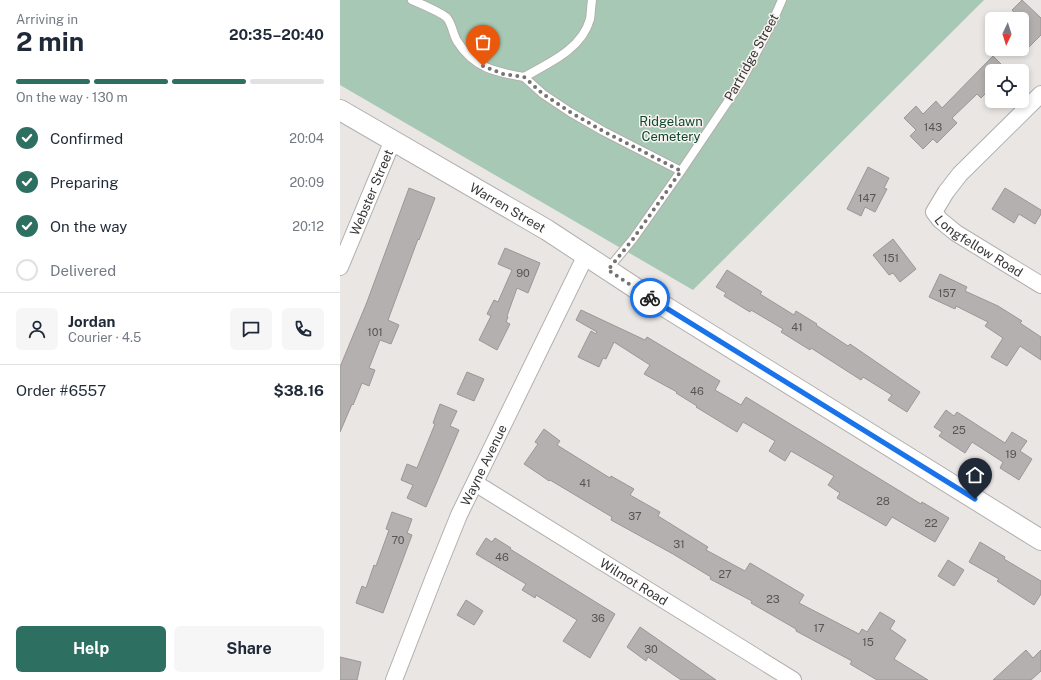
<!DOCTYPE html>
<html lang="en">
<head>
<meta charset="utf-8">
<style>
	:root { --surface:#fff; --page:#f6f6f7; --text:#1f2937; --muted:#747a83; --line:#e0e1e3; --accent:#2d7061 }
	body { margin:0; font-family:"Public Sans",sans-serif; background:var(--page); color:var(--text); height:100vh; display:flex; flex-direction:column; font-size:15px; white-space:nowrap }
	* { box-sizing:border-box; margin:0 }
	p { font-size:13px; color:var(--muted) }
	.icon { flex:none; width:22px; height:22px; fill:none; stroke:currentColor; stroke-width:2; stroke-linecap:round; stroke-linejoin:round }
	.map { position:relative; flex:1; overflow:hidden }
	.details { display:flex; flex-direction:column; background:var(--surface); width:340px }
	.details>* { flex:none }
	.needle { width:26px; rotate:184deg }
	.fabs { position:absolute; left:645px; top:12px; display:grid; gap:8px }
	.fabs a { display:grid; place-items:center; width:44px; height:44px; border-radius:6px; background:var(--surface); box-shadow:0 2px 6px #0003; font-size:20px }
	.pin { position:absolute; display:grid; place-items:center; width:34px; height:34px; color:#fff; margin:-41px -17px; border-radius:50% 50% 50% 0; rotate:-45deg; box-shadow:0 0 4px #0007 }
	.pin .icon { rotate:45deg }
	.courier { position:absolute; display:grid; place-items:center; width:40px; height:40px; margin:-20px; border:3px solid #1a73e8; border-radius:50%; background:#fff; color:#222; box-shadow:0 1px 5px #0007 }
	.headline em { font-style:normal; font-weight:700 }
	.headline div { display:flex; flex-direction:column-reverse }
	.headline { display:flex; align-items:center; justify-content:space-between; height:68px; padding:0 16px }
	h1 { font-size:26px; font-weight:700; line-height:30px }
	.bar { display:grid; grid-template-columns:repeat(4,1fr); gap:6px 4px; align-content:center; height:48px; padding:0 16px }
	.bar i { height:5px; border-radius:3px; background:var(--line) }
	.bar .selected { background:var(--accent) }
	.bar p { grid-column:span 4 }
	.line { display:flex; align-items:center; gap:10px; padding:0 16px; border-top:1px solid var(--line) }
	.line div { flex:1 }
	.round { display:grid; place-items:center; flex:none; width:42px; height:42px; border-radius:6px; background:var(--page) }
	ol { padding:0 16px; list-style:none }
	li { display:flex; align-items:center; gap:12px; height:44px }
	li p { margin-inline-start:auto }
	li .icon { padding:4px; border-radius:50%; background:var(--accent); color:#fff; stroke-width:4 }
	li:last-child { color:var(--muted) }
	li i { width:22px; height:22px; border:2px solid var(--line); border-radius:50% }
	.action { display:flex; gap:8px; margin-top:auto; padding:8px 16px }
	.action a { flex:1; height:46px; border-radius:6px; background:var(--accent); color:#fff; font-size:16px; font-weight:700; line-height:46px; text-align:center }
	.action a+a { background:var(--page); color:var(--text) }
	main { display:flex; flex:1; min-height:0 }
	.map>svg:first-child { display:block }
	.green { fill:#a7c8b4 }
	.building { fill:#b4b0af; stroke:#9b9796 }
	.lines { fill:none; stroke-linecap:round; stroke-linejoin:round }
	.service-casing { stroke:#b3afae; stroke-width:10 }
	.minor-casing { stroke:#b3afae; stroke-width:18 }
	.tertiary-casing { stroke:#b3afae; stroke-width:22 }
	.service { stroke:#fff; stroke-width:8 }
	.minor { stroke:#fff; stroke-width:16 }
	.tertiary { stroke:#fff; stroke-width:20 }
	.done { stroke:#767473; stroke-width:4; stroke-dasharray:0 7.2 }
	.route { stroke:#1a73e8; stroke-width:5 }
	.labels { text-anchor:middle; stroke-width:3; stroke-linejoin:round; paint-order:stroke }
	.number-label { font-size:11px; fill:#575454 }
	.street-label { font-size:13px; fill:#383636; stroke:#f7f3f1 }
	.park-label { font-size:13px; fill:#0c482d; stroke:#f7f3f1 }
</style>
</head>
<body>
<main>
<section class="details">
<div class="headline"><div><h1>2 min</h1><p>Arriving in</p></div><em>20:35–20:40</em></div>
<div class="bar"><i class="selected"></i><i class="selected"></i><i class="selected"></i><i></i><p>On the way · 130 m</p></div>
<ol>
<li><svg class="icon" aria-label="check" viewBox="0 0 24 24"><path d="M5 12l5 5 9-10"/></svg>Confirmed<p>20:04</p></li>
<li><svg class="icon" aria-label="check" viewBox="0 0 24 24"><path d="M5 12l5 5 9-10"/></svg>Preparing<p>20:09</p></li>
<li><svg class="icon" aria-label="check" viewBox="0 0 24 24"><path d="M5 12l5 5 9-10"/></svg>On the way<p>20:12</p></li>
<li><i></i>Delivered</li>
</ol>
<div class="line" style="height:72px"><a class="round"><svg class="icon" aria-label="person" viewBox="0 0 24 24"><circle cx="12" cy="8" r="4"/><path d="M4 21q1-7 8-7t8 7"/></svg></a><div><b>Jordan</b><p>Courier · 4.5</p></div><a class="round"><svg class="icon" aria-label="chat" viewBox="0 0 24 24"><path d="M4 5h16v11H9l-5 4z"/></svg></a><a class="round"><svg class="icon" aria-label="phone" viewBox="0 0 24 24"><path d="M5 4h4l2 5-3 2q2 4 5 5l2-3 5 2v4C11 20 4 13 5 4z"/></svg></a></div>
<div class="line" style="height:52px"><div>Order #6557</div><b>$38.16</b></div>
<div class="action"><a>Help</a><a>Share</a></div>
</section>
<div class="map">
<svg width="701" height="680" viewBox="0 0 701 680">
	<rect width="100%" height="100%" fill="#eae6e4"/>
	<!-- green -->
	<path class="green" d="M 0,0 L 644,0 L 353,290 L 0,85 Z"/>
	<!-- building -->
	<path class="building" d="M 682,0 L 701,18 L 701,35 L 682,54 L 682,19 L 680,19 L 672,10 Z
		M 653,56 L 664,67 L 660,71 L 652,71 L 652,87 L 641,98 L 637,94 L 612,118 L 617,123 L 597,143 L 593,139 L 583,149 L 570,136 L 576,130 L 564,118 L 576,106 L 583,114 L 596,101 L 602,108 Z
		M 528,167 L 549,178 L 544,188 L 547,189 L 535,212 L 525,207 L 521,216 L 507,209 Z
		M 69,188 L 95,198 L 79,240 L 78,239 L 48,320 L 59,325 L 51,344 L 40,340 L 29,368 L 35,370 L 29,386 L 22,383 L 13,405 L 12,404 L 0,432 L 0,367 L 27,302 Z
		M 665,188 L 701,210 L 701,214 L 695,224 L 679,214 L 674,223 L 652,209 Z
		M 553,239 L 576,269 L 560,282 L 553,273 L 549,275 L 533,255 Z
		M 165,248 L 200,263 L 188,293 L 177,288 L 167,316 L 168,317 L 166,322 L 170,324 L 157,350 L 139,340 L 151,316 L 147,314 L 154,300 L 158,302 L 172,270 L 158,264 Z
		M 387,270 L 422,292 L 420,294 L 454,315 L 456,311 L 477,324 L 476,325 L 508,346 L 510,344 L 580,392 L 567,412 L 548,400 L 552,395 L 523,377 L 521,380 L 471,348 L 470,350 L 441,332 L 443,329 L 411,310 L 410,312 L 384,296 L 386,293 L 376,287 Z
		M 600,274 L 627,287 L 625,291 L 658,306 L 682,321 L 680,323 L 701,337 L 701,360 L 680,346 L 667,366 L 651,357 L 663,338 L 645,326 L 648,322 L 616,306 L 615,309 L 589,297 Z
		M 241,310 L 305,340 L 307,337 L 380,381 L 375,390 L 401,405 L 406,397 L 581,504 L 582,502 L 609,518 L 595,542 L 552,517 L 546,526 L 497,498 L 500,493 L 488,485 L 494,476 L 451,451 L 445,461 L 429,451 L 435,441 L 403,422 L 397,432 L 356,407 L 357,406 L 336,393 L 337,392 L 304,374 L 310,365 L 274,342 L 266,359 L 263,358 L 259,367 L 238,357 L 251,331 L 256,334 L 257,332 L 236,320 Z
		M 127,372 L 144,379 L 134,401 L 117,394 Z
		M 100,404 L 117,411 L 110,426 L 119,430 L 86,507 L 67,498 L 73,485 L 61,480 L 67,464 L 77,468 L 95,424 L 93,423 Z
		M 606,410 L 614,416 L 617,412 L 665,443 L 672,432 L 687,441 L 680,451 L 692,459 L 679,480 L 660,468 L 663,462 L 632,442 L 625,453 L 599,436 L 602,432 L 594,427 Z
		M 204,429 L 220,441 L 217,445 L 270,478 L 271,476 L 294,489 L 290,495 L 320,512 L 318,516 L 368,547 L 366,550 L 405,571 L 410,563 L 464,595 L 459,603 L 519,634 L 522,629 L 527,632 L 540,612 L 555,621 L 550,629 L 566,640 L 554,659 L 588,680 L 537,680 L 510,664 L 512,661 L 456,631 L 456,629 L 411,603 L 412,601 L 370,579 L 371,577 L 333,554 L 271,520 L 272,517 L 210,480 L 209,481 L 199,474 L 184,464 L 198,444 L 195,442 Z
		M 52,512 L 72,519 L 67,533 L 72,535 L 43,613 L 16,603 L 22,586 L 26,588 L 34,565 L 36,566 L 49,530 L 46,529 Z
		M 146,538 L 152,542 L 155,538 L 171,548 L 170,549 L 275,614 L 250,658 L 223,641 L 237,620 L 196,595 L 195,598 L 182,590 L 186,584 L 136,554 Z
		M 640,542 L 665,557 L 664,559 L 701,581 L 701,594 L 694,605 L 657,581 L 659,579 L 629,562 Z
		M 608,560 L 624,570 L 614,586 L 598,576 Z
		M 126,600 L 143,611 L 134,625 L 117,615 Z
		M 300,627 L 376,680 L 341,680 L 308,657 L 306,661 L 287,647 Z
		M 686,650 L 693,658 L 701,650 L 701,671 L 691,680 L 653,680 Z
		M 0,657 L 21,662 L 17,680 L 0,680 Z"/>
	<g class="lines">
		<!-- service casing -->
		<g class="service-casing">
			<path id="service" d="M 72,0 C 79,3 104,14 107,18 C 112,24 113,34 117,41 C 134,68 155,72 184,77
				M 252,0 C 251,6 251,13 250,19 C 242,49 209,63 184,77 L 203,94 L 230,112 L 263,131 L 341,171
				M 268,269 L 293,239 L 341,171 L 401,82 L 432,23 L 442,0"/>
		</g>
		<!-- minor casing -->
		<g class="minor-casing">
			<g id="minor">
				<path id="s1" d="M 701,94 L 620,174 L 606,192 L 594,212 L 600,220 L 616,233 L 701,285"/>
				<path id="s2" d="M 0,267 L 53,140"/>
				<path id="s3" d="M 135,483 L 453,680"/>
				<path id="s4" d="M 54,680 L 94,577 L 119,515 L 246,255"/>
			</g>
		</g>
		<!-- tertiary casing -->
		<g class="tertiary-casing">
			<g id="tertiary">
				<path id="s5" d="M 0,110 L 207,230 L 303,293 L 701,540"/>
			</g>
		</g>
		<!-- service -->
		<use href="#service" class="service"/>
		<!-- minor -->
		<use href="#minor" class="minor"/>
		<!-- tertiary -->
		<use href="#tertiary" class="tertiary"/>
	</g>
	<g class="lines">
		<!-- done -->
		<path class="done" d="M 143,66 L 163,74 L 184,77 L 203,94 L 230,112 L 263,131 L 341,171 L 293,239 L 268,270 L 310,298"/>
		<!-- route -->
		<path class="route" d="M 310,298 L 635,499"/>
	</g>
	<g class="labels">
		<!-- number labels -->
		<g class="number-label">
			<text x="593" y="131">143</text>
			<text x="527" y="202">147</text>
			<text x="551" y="262">151</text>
			<text x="183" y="277">90</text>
			<text x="607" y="297">157</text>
			<text x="457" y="331">41</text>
			<text x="35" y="336">101</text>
			<text x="357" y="395">46</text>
			<text x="619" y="434">25</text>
			<text x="671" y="458">19</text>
			<text x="245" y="487">41</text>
			<text x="543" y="505">28</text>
			<text x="295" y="520">37</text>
			<text x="591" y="527">22</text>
			<text x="58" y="544">70</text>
			<text x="339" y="548">31</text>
			<text x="162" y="561">46</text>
			<text x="385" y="578">27</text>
			<text x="433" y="603">23</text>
			<text x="258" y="622">36</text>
			<text x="479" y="632">17</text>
			<text x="528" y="646">15</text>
			<text x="311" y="653">30</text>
		</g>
		<!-- street labels -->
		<g class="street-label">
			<text transform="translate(411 57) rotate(-61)" y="5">Partridge Street</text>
			<text dy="5" stroke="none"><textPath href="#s2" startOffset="81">Webster Street</textPath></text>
			<text dy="5" stroke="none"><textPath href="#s5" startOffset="194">Warren Street</textPath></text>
			<text dy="5" stroke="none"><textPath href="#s1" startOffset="217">Longfellow Road</textPath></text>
			<text dy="5" stroke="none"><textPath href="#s4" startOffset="233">Wayne Avenue</textPath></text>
			<text dy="5" stroke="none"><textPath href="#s3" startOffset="187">Wilmot Road</textPath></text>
		</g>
		<!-- park labels -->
		<g class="park-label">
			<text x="331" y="126">Ridgelawn<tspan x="331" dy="15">Cemetery</tspan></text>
		</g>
	</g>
</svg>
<div class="fabs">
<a><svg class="needle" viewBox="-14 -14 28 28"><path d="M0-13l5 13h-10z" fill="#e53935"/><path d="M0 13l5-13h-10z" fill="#747a83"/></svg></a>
<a><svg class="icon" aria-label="locate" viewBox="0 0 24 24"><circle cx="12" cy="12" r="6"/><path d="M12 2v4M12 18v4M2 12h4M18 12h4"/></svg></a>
</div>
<div class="pin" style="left:143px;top:66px;background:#ea580c"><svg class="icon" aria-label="bag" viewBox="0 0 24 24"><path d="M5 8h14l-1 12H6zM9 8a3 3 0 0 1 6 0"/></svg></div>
<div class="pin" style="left:635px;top:499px;background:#1f2937"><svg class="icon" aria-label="home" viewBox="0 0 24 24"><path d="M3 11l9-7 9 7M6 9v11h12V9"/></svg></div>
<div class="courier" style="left:310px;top:298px"><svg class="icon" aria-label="bike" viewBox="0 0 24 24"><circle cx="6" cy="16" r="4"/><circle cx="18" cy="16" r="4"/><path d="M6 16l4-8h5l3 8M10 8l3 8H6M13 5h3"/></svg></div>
</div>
</main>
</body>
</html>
